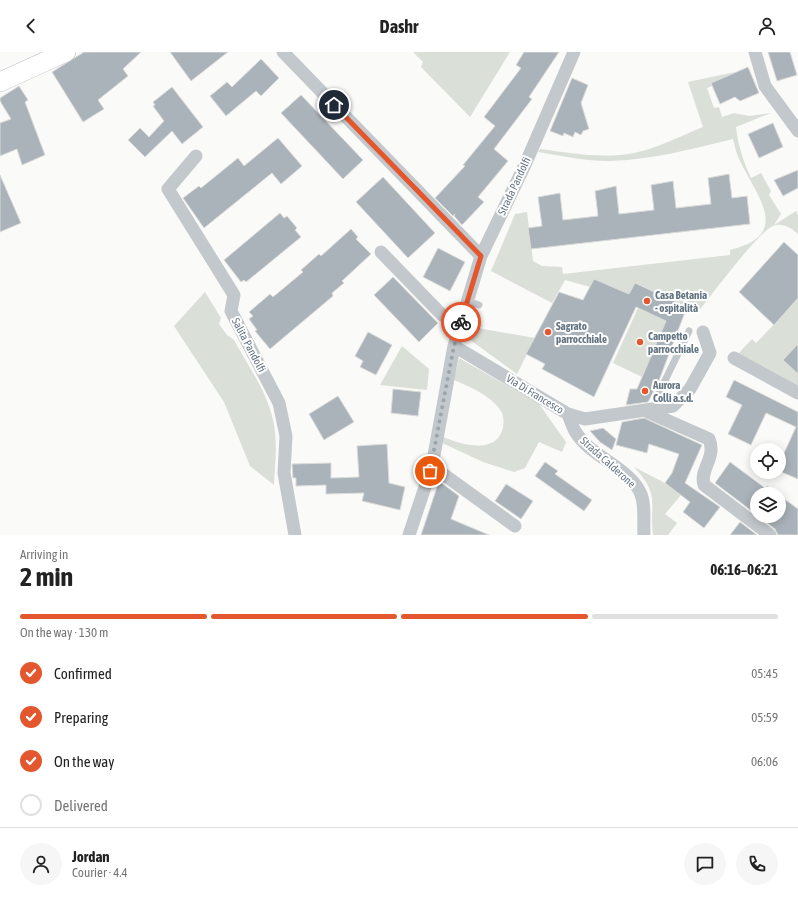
<!DOCTYPE html>
<html lang="en">
<head>
<meta charset="utf-8">
<style>
	:root { --surface:#fff; --page:#f6f6f6; --text:#222; --muted:#767676; --line:#e0e0e0; --accent:#e4572e }
	body { margin:0; font-family:"Asap Condensed",sans-serif; background:var(--page); color:var(--text); height:100vh; display:flex; flex-direction:column; font-size:15px; white-space:nowrap }
	* { box-sizing:border-box; margin:0 }
	p { font-size:13px; color:var(--muted) }
	.icon { flex:none; width:22px; height:22px; fill:none; stroke:currentColor; stroke-width:2; stroke-linecap:round; stroke-linejoin:round }
	.map { position:relative; height:483px; overflow:hidden }
	.panel { display:flex; flex-direction:column; background:var(--surface); flex:1 }
	.panel>* { flex:none }
	.controls { position:absolute; left:750px; top:391px; display:grid; gap:8px }
	.controls a { display:grid; place-items:center; width:36px; height:36px; border-radius:50%; background:var(--surface); box-shadow:0 2px 10px #0003; font-size:20px }
	.pin { position:absolute; display:grid; place-items:center; width:34px; height:34px; color:#fff; margin:-17px; border:2px solid #fff; border-radius:50%; box-shadow:0 1px 4px #0007 }
	.courier { position:absolute; display:grid; place-items:center; width:40px; height:40px; margin:-20px; border:3px solid #e4572e; border-radius:50%; background:#fff; color:#222; box-shadow:0 1px 5px #0007 }
	.headline em { font-style:normal; font-weight:700 }
	.headline div { display:flex; flex-direction:column-reverse }
	.headline { display:flex; align-items:center; justify-content:space-between; height:68px; padding:0 20px }
	h1 { font-size:26px; font-weight:700; line-height:30px }
	.bar { display:grid; grid-template-columns:repeat(4,1fr); gap:6px 4px; align-content:center; height:48px; padding:0 20px }
	.bar i { height:5px; border-radius:3px; background:var(--line) }
	.bar .selected { background:var(--accent) }
	.bar p { grid-column:span 4 }
	.line { display:flex; align-items:center; gap:10px; padding:0 20px; border-top:1px solid var(--line) }
	.line div { flex:1 }
	.round { display:grid; place-items:center; flex:none; width:42px; height:42px; border-radius:21px; background:var(--page) }
	ol { padding:0 20px; list-style:none }
	li { display:flex; align-items:center; gap:12px; height:44px }
	li p { margin-inline-start:auto }
	li .icon { padding:4px; border-radius:50%; background:var(--accent); color:#fff; stroke-width:4 }
	li:last-child { color:var(--muted) }
	li i { width:22px; height:22px; border:2px solid var(--line); border-radius:50% }
	header { display:flex; justify-content:space-between; align-items:center; height:52px; padding:0 20px; background:var(--surface); font-size:18px; font-weight:700 }
	.map>svg:first-child { display:block }
	.green { fill:#dadfd7 }
	.building { fill:#aab3b9; stroke:#dcdcda }
	.lines { fill:none; stroke-linecap:round; stroke-linejoin:round }
	.secondary-casing { stroke:#b3babf; stroke-width:20 }
	.lane { stroke:#c3c8cc; stroke-width:7 }
	.street { stroke:#c3c8cc; stroke-width:13 }
	.secondary { stroke:#fff; stroke-width:19 }
	.done { stroke:#99a4ac; stroke-width:4; stroke-dasharray:0 7.2 }
	.route { stroke:#e4572e; stroke-width:5 }
	.poi-dot { fill:#e4572e; stroke:#fff; stroke-width:1.5 }
	.labels { text-anchor:middle; stroke-width:4; stroke-linejoin:round; paint-order:stroke }
	.street-label { font-size:11px; fill:#657683; stroke:#fff }
	.poi-label { font-size:11px; font-weight:bold; fill:#657683; stroke:#fff; text-anchor:start }
</style>
</head>
<body>
<header><svg class="icon" aria-label="back" viewBox="0 0 24 24"><path d="M15 5l-7 7 7 7"/></svg>Dashr<svg class="icon" aria-label="person" viewBox="0 0 24 24"><circle cx="12" cy="8" r="4"/><path d="M4 21q1-7 8-7t8 7"/></svg></header>
<div class="map">
<svg width="798" height="483" viewBox="0 0 798 483">
	<rect width="100%" height="100%" fill="#fafaf8"/>
	<!-- green -->
	<path class="green" d="M 413,0 L 510,0 L 470,65 L 421,15 L 423,10 Z
		M 735,20 L 711,31 L 712,34 L 707,36 L 714,56 L 719,55 L 722,65 L 734,61 L 749,64 L 771,61 L 736,75 C 738,93 743,109 751,126 L 761,121 L 771,139 L 769,143 L 781,162 L 774,173 L 796,159 L 798,163 L 798,182 C 792,176 782,170 773,174 C 758,180 711,244 698,260 L 636,231 L 629,242 L 594,227 L 590,235 L 565,228 L 552,251 L 491,219 L 515,162 L 527,160 L 533,209 L 542,214 L 562,215 L 563,222 L 730,203 L 730,198 C 791,183 759,147 741,111 C 737,104 735,95 733,87 C 692,97 651,108 609,109 C 585,109 562,104 538,100 L 540,97 C 571,101 603,107 634,101 C 655,97 683,83 703,75 L 688,30 Z
		M 205,240 L 221,266 L 219,272 L 227,283 L 234,288 C 248,314 267,339 273,368 C 278,389 275,411 274,433 L 250,414 L 224,350 L 174,274 Z
		M 798,240 L 798,337 L 737,303 L 752,287 L 756,291 C 772,275 786,260 798,240 Z
		M 638,256 L 666,269 L 642,325 L 613,311 Z
		M 472,275 L 535,286 L 517,322 L 469,287 Z
		M 402,294 L 429,317 L 427,338 L 380,333 Z
		M 459,306 L 539,352 L 566,390 L 562,400 L 539,390 L 525,416 L 514,420 L 483,410 L 440,390 L 441,384 C 459,392 493,403 502,379 C 504,373 504,366 502,361 C 493,344 470,335 454,328 Z
		M 634,415 L 665,431 L 681,443 L 665,462 L 677,471 L 668,483 L 653,483 C 649,450 661,444 634,415 Z"/>
	<!-- building -->
	<path class="building" d="M 84,0 L 141,0 L 123,17 L 128,24 L 98,48 L 104,57 L 83,70 L 52,20 Z
		M 170,0 L 228,0 L 191,29 Z
		M 524,0 L 559,0 L 529,45 L 532,47 L 494,97 L 508,109 L 478,145 L 484,150 L 462,173 L 454,164 L 455,162 L 453,164 L 435,146 L 465,114 L 463,113 L 495,74 L 484,65 L 521,16 L 516,13 Z
		M 768,0 L 790,0 L 797,23 L 777,29 Z
		M 261,7 L 279,26 L 261,44 L 256,39 L 226,64 L 210,44 L 227,30 L 232,35 Z
		M 748,15 L 759,41 L 740,49 L 735,45 L 720,52 L 711,31 Z
		M 572,26 L 588,33 L 581,51 L 589,77 L 583,79 L 581,83 L 575,80 L 573,85 L 564,81 L 563,84 L 550,79 Z
		M 19,34 L 28,48 L 25,50 L 45,103 L 22,113 L 17,97 L 0,104 L 0,71 L 11,67 L 0,49 L 0,46 Z
		M 172,35 L 203,75 L 182,92 L 172,79 L 145,105 L 128,88 L 140,76 L 149,85 L 164,69 L 153,54 L 155,53 L 153,50 Z
		M 301,43 L 363,108 L 343,127 L 281,61 Z
		M 773,71 L 783,95 L 759,106 L 748,82 Z
		M 278,86 L 302,114 L 281,132 L 272,121 L 204,176 L 183,146 L 199,134 L 201,136 L 238,106 L 244,114 Z
		M 798,118 L 798,136 L 783,144 L 774,128 Z
		M 729,122 L 732,146 L 747,144 L 750,172 L 531,197 L 528,176 L 542,174 L 538,145 L 560,141 L 563,168 L 598,164 L 595,139 L 616,134 L 619,162 L 654,158 L 651,133 L 673,129 L 676,156 L 711,152 L 708,126 Z
		M 0,123 L 21,171 L 0,180 Z
		M 383,125 L 435,181 L 408,206 L 356,150 Z
		M 280,161 L 284,166 L 287,164 L 297,176 L 295,178 L 301,185 L 246,230 L 244,228 L 241,230 L 224,208 Z
		M 351,177 L 358,185 L 356,187 L 371,202 L 342,229 L 344,231 L 332,241 L 333,244 L 270,297 L 255,279 L 257,278 L 249,267 L 253,264 L 249,260 L 270,242 L 273,245 L 303,220 L 301,218 L 319,202 L 321,204 Z
		M 784,190 L 798,203 L 798,246 L 774,273 L 739,240 Z
		M 438,196 L 465,210 L 450,239 L 423,225 Z
		M 393,225 L 438,271 L 419,290 L 374,243 Z
		M 594,227 L 629,242 L 635,231 L 687,255 L 658,331 L 648,350 L 626,353 L 630,337 L 637,337 L 666,269 L 636,255 L 594,345 L 542,317 L 545,312 L 526,302 L 559,240 L 583,248 Z
		M 368,280 L 392,293 L 376,323 L 360,315 L 363,309 L 355,304 Z
		M 798,292 L 798,322 L 783,308 Z
		M 734,328 L 798,360 L 798,427 L 779,419 L 779,412 L 796,375 L 766,361 L 751,393 L 728,382 L 742,353 L 726,345 Z
		M 393,337 L 421,340 L 418,364 L 391,361 Z
		M 338,344 L 354,370 L 324,388 L 309,362 Z
		M 644,366 L 702,393 L 685,431 L 720,455 L 704,476 L 683,460 L 690,450 L 665,431 L 672,421 L 679,402 L 649,392 L 647,401 L 616,393 L 622,370 Z
		M 603,376 L 616,387 L 612,398 L 600,390 L 590,379 Z
		M 387,392 L 389,431 L 405,435 L 400,458 L 362,449 L 364,441 L 326,442 L 326,433 L 296,434 L 296,426 L 293,426 L 292,412 L 331,411 L 331,426 L 359,425 L 357,394 Z
		M 545,410 L 558,419 L 555,422 L 592,448 L 584,459 L 535,424 Z
		M 730,410 L 765,436 L 767,434 L 777,442 L 757,442 L 757,463 L 715,431 Z
		M 439,429 L 459,444 L 451,467 L 489,483 L 421,483 Z
		M 506,432 L 533,449 L 521,467 L 495,449 Z
		M 779,443 L 798,457 L 798,483 L 778,483 L 775,477 L 758,464 L 779,464 Z
		M 740,470 L 757,483 L 730,483 Z"/>
	<g class="lines">
		<!-- secondary casing -->
		<g class="secondary-casing">
			<path id="secondary" d="M 0,30 L 66,0"/>
		</g>
		<!-- lane -->
		<path class="lane" d="M 467,249 L 479,253
			M 656,358 L 659,341 L 689,279"/>
		<!-- street -->
		<path class="street" d="M 283,0 L 481,204
			M 755,0 L 765,34 L 798,79
			M 196,104 L 168,137 L 234,243 L 231,259 L 279,351 L 286,384 L 284,421 L 295,483
			M 381,200 L 442,263 L 461,271
			M 454,294 L 568,362 L 585,367 L 673,354 L 690,337 L 710,301 L 703,280
			M 734,306 L 798,341
			M 648,360 L 709,387 C 717,405 699,418 704,433 L 770,483
			M 568,362 C 570,367 572,374 575,379 C 589,404 628,415 640,440 C 646,452 643,470 644,483
			M 432,414 L 515,474
			M 409,483 L 432,414 L 454,294 L 481,204 L 524,115 L 574,0"/>
		<!-- secondary -->
		<use href="#secondary" class="secondary"/>
	</g>
	<g class="lines">
		<!-- done -->
		<path class="done" d="M 430,419 L 454,294 L 461,270"/>
		<!-- route -->
		<path class="route" d="M 334,53 L 481,204 L 461,270"/>
	</g>
	<!-- markers -->
	<g class="poi-dot">
		<circle cx="647" cy="249" r="4"/>
		<circle cx="548" cy="280" r="4"/>
		<circle cx="640" cy="290" r="4"/>
		<circle cx="645" cy="339" r="4"/>
	</g>
	<g class="labels">
		<!-- street labels -->
		<g class="street-label">
			<text transform="translate(514 134) rotate(-65)" y="4">Strada Pandolfi</text>
			<text transform="translate(249 293) rotate(62)" y="4">Salita Pandolfi</text>
			<text transform="translate(535 342) rotate(31)" y="4">Via Di Francesco</text>
			<text transform="translate(608 410) rotate(42)" y="4">Strada Calderone</text>
		</g>
		<!-- poi labels -->
		<g class="poi-label">
			<text x="655" y="247">Casa Betania<tspan x="655" dy="13">- ospitalità</tspan></text>
			<text x="556" y="278">Sagrato<tspan x="556" dy="13">parrocchiale</tspan></text>
			<text x="648" y="288">Campetto<tspan x="648" dy="13">parrocchiale</tspan></text>
			<text x="653" y="337">Aurora<tspan x="653" dy="13">Colli a.s.d.</tspan></text>
		</g>
	</g>
</svg>
<div class="controls">
<a><svg class="icon" aria-label="locate" viewBox="0 0 24 24"><circle cx="12" cy="12" r="6"/><path d="M12 2v4M12 18v4M2 12h4M18 12h4"/></svg></a>
<a><svg class="icon" aria-label="layers" viewBox="0 0 24 24"><path d="M12 4l9 5-9 5-9-5zM3 14l9 5 9-5"/></svg></a>
</div>
<div class="pin" style="left:430px;top:419px;background:#ea580c"><svg class="icon" aria-label="bag" viewBox="0 0 24 24"><path d="M5 8h14l-1 12H6zM9 8a3 3 0 0 1 6 0"/></svg></div>
<div class="pin" style="left:334px;top:53px;background:#1f2937"><svg class="icon" aria-label="home" viewBox="0 0 24 24"><path d="M3 11l9-7 9 7M6 9v11h12V9"/></svg></div>
<div class="courier" style="left:461px;top:270px"><svg class="icon" aria-label="bike" viewBox="0 0 24 24"><circle cx="6" cy="16" r="4"/><circle cx="18" cy="16" r="4"/><path d="M6 16l4-8h5l3 8M10 8l3 8H6M13 5h3"/></svg></div>
</div>
<section class="panel">
<div class="headline"><div><h1>2 min</h1><p>Arriving in</p></div><em>06:16–06:21</em></div>
<div class="bar"><i class="selected"></i><i class="selected"></i><i class="selected"></i><i></i><p>On the way · 130 m</p></div>
<ol>
<li><svg class="icon" aria-label="check" viewBox="0 0 24 24"><path d="M5 12l5 5 9-10"/></svg>Confirmed<p>05:45</p></li>
<li><svg class="icon" aria-label="check" viewBox="0 0 24 24"><path d="M5 12l5 5 9-10"/></svg>Preparing<p>05:59</p></li>
<li><svg class="icon" aria-label="check" viewBox="0 0 24 24"><path d="M5 12l5 5 9-10"/></svg>On the way<p>06:06</p></li>
<li><i></i>Delivered</li>
</ol>
<div class="line" style="height:72px"><a class="round"><svg class="icon" aria-label="person" viewBox="0 0 24 24"><circle cx="12" cy="8" r="4"/><path d="M4 21q1-7 8-7t8 7"/></svg></a><div><b>Jordan</b><p>Courier · 4.4</p></div><a class="round"><svg class="icon" aria-label="chat" viewBox="0 0 24 24"><path d="M4 5h16v11H9l-5 4z"/></svg></a><a class="round"><svg class="icon" aria-label="phone" viewBox="0 0 24 24"><path d="M5 4h4l2 5-3 2q2 4 5 5l2-3 5 2v4C11 20 4 13 5 4z"/></svg></a></div>
</section>
</body>
</html>
